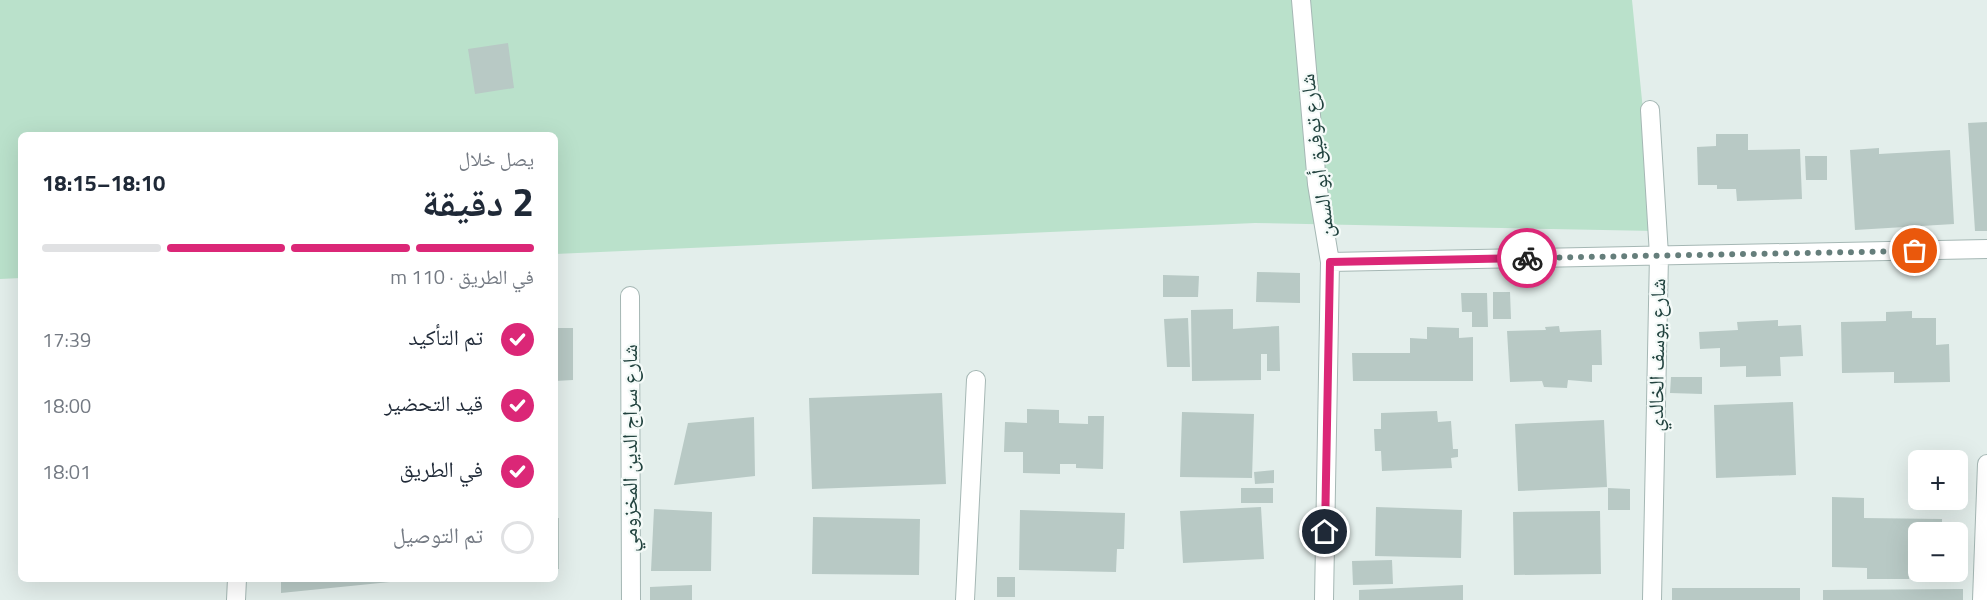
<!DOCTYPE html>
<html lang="ar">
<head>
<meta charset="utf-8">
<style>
	:root { --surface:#fff; --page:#f6f6f7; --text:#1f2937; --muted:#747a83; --line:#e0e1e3; --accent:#db2777 }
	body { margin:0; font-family:"Titillium Web","Noto Naskh Arabic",sans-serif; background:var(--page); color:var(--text); direction:rtl; height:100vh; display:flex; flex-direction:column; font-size:22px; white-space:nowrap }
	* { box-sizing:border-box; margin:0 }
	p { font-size:20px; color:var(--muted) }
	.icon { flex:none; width:33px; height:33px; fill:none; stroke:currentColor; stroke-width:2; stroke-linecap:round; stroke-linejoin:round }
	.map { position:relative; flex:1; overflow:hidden; direction:ltr }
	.panel { position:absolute; left:18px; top:132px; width:540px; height:450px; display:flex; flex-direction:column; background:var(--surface); border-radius:9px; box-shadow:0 6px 24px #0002; direction:rtl }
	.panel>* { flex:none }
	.controls { position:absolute; left:1908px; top:450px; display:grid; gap:12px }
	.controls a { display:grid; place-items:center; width:60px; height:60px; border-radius:9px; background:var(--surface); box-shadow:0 6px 24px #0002; font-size:30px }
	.pin { position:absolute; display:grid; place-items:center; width:51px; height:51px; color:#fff; margin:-26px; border:3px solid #fff; border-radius:50%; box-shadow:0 2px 6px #0007 }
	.courier { position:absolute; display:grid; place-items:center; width:60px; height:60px; margin:-30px; border:4px solid #db2777; border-radius:50%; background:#fff; color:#222; box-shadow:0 2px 8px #0007 }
	.overview em { font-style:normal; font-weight:700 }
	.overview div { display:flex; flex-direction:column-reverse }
	.overview { display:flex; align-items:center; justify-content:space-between; height:102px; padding:0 24px }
	h1 { font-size:39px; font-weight:700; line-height:45px }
	.bar { display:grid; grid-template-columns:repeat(4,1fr); gap:9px 6px; align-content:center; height:72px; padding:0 24px }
	.bar i { height:8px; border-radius:4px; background:var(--line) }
	.bar .on { background:var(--accent) }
	.bar p { grid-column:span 4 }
	ol { padding:0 24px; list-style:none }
	li { display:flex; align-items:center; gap:18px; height:66px }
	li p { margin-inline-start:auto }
	li .icon { padding:6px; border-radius:50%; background:var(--accent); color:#fff; stroke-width:4 }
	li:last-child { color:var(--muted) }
	li i { width:33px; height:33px; border:3px solid var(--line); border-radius:50% }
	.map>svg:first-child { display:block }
	.green { fill:#bae1cb }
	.building { fill:#b8c9c5 }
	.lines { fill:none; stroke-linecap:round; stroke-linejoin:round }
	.minor-casing { stroke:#a5b7b4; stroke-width:20 }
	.minor { stroke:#fff; stroke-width:18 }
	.done { stroke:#657e7b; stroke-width:6; stroke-dasharray:0 10.8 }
	.route { stroke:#db2777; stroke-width:8 }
	.labels { text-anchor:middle; stroke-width:4.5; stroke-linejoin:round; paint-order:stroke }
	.street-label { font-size:21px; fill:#21423e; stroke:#f4faf8 }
</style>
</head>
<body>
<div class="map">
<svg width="1987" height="600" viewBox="0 0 1987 600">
	<rect width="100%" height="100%" fill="#e3eeeb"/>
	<!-- green -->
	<path class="green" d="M 0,0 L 1632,0 L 1655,231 L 1255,223 L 555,254 L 555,135 L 21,135 L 21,278 L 0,279 Z"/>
	<!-- building -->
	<path class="building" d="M 508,43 L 514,88 L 475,94 L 468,49 Z
		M 1987,122 L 1987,231 L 1975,231 L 1968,123 Z
		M 1716,134 L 1748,134 L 1748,150 L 1800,149 L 1802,199 L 1737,201 L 1736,189 L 1717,189 L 1717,185 L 1698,185 L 1697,147 L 1716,146 Z
		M 1879,148 L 1879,154 L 1950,150 L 1954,224 L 1855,230 L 1850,150 Z
		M 1805,156 L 1827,156 L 1827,180 L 1806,180 Z
		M 1257,272 L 1300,273 L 1300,303 L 1256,302 Z
		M 1163,275 L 1199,276 L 1198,297 L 1163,297 Z
		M 1493,292 L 1510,292 L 1511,319 L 1493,319 Z
		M 1461,293 L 1487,293 L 1488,327 L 1472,327 L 1472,312 L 1462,312 Z
		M 1233,309 L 1233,329 L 1279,326 L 1280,371 L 1267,371 L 1267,354 L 1261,354 L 1261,380 L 1192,381 L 1191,310 Z
		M 1912,311 L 1912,318 L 1936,318 L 1936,345 L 1949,344 L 1950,382 L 1894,383 L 1894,372 L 1842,373 L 1841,322 L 1886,321 L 1886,312 Z
		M 1188,318 L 1190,367 L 1167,367 L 1164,319 Z
		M 1778,320 L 1778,326 L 1801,325 L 1803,356 L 1780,357 L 1781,376 L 1746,377 L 1746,366 L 1720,367 L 1720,348 L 1700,349 L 1699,332 L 1738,330 L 1737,322 Z
		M 1559,326 L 1560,332 L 1601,330 L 1602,365 L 1592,365 L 1592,382 L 1568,380 L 1567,388 L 1544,387 L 1542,381 L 1510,382 L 1507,331 L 1546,330 L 1545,327 Z
		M 1427,327 L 1459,328 L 1459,338 L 1473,337 L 1473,381 L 1353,381 L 1352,353 L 1410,353 L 1410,338 L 1427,339 Z
		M 555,328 L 573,328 L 573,380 L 555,381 Z
		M 1671,377 L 1702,377 L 1702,394 L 1670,393 Z
		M 942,393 L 946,484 L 812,489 L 809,398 Z
		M 1793,402 L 1796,475 L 1716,478 L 1714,405 Z
		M 1027,409 L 1059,410 L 1059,423 L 1088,424 L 1088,416 L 1104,416 L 1103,469 L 1076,468 L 1076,464 L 1060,464 L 1060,474 L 1023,473 L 1023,452 L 1004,452 L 1005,422 L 1027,423 Z
		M 1437,411 L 1438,422 L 1451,421 L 1453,449 L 1458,449 L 1458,457 L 1451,458 L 1452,468 L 1382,471 L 1381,451 L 1375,451 L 1374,429 L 1381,429 L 1381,413 Z
		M 1182,412 L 1254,414 L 1252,478 L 1180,477 Z
		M 754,417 L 755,476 L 674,485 L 688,423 Z
		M 1604,420 L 1607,487 L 1518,491 L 1515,424 Z
		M 1274,470 L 1274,483 L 1255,484 L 1254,472 Z
		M 1241,488 L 1273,488 L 1273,503 L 1241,503 Z
		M 1608,488 L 1630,489 L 1630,510 L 1608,510 Z
		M 1832,497 L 1864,498 L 1864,518 L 1942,519 L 1942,532 L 1918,532 L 1918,566 L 1909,566 L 1909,579 L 1867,579 L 1867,568 L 1832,567 Z
		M 1261,507 L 1264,559 L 1183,563 L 1180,511 Z
		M 1376,507 L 1462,510 L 1461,558 L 1375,556 Z
		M 654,509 L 712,512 L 711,571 L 651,571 Z
		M 1020,510 L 1125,513 L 1124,549 L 1117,549 L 1116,572 L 1019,570 Z
		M 1600,511 L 1601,574 L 1514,575 L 1513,512 Z
		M 813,517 L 920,519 L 919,575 L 812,574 Z
		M 555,518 L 559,518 L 559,569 L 555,569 Z
		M 1392,560 L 1393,584 L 1353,585 L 1352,561 Z
		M 997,577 L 1015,577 L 1015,597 L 997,597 Z
		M 281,579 L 390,579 L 390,582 L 281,593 Z
		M 692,585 L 692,600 L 650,600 L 650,587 Z
		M 1463,585 L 1463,600 L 1359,600 L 1359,590 Z
		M 1672,588 L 1800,588 L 1800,600 L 1672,600 Z
		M 1963,589 L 1963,600 L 1823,600 L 1823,590 Z"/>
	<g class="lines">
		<!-- minor casing -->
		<g class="minor-casing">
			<path id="minor" d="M 1301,0 L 1317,184 L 1330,262 L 1324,600
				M 1650,110 L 1659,255 L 1652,600
				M 1330,262 L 1987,249
				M 630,296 L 631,600
				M 236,600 L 237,579
				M 965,600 L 976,380
				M 1982,600 L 1987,464"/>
		</g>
		<!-- minor -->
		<use href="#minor" class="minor"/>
	</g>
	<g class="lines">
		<!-- done -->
		<path class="done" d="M 1527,258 L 1915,251"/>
		<!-- route -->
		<path class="route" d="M 1325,532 L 1330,262 L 1527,258"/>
	</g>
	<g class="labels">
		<!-- street labels -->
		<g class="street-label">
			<text transform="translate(1317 156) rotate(-97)" y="7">شارع توفيق أبو السمن</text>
			<text transform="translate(1657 355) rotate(-89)" y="7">شارع يوسف الخالدي</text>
			<text transform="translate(630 448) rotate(-90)" y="7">شارع سراج الدين المخزومي</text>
		</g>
	</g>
</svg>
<div class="controls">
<a>+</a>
<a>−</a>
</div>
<div class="pin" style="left:1915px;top:251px;background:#ea580c"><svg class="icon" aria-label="bag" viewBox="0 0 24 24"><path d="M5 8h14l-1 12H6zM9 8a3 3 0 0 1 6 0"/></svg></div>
<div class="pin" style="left:1325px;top:532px;background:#1f2937"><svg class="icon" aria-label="home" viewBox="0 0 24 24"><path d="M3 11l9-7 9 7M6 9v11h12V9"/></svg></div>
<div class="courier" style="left:1527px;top:258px"><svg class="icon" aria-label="bike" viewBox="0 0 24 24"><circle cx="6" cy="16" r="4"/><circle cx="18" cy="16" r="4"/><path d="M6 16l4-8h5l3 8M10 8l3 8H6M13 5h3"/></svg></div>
<section class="panel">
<div class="overview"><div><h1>2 دقيقة</h1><p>يصل خلال</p></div><em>18:10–18:15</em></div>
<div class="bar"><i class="on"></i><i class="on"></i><i class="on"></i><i></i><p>في الطريق · 110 m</p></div>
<ol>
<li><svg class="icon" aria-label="check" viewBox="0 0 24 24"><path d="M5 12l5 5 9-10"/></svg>تم التأكيد<p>17:39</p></li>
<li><svg class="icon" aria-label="check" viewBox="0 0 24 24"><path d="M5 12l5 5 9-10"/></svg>قيد التحضير<p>18:00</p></li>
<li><svg class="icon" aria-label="check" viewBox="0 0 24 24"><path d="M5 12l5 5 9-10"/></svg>في الطريق<p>18:01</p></li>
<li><i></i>تم التوصيل</li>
</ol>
</section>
</div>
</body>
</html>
